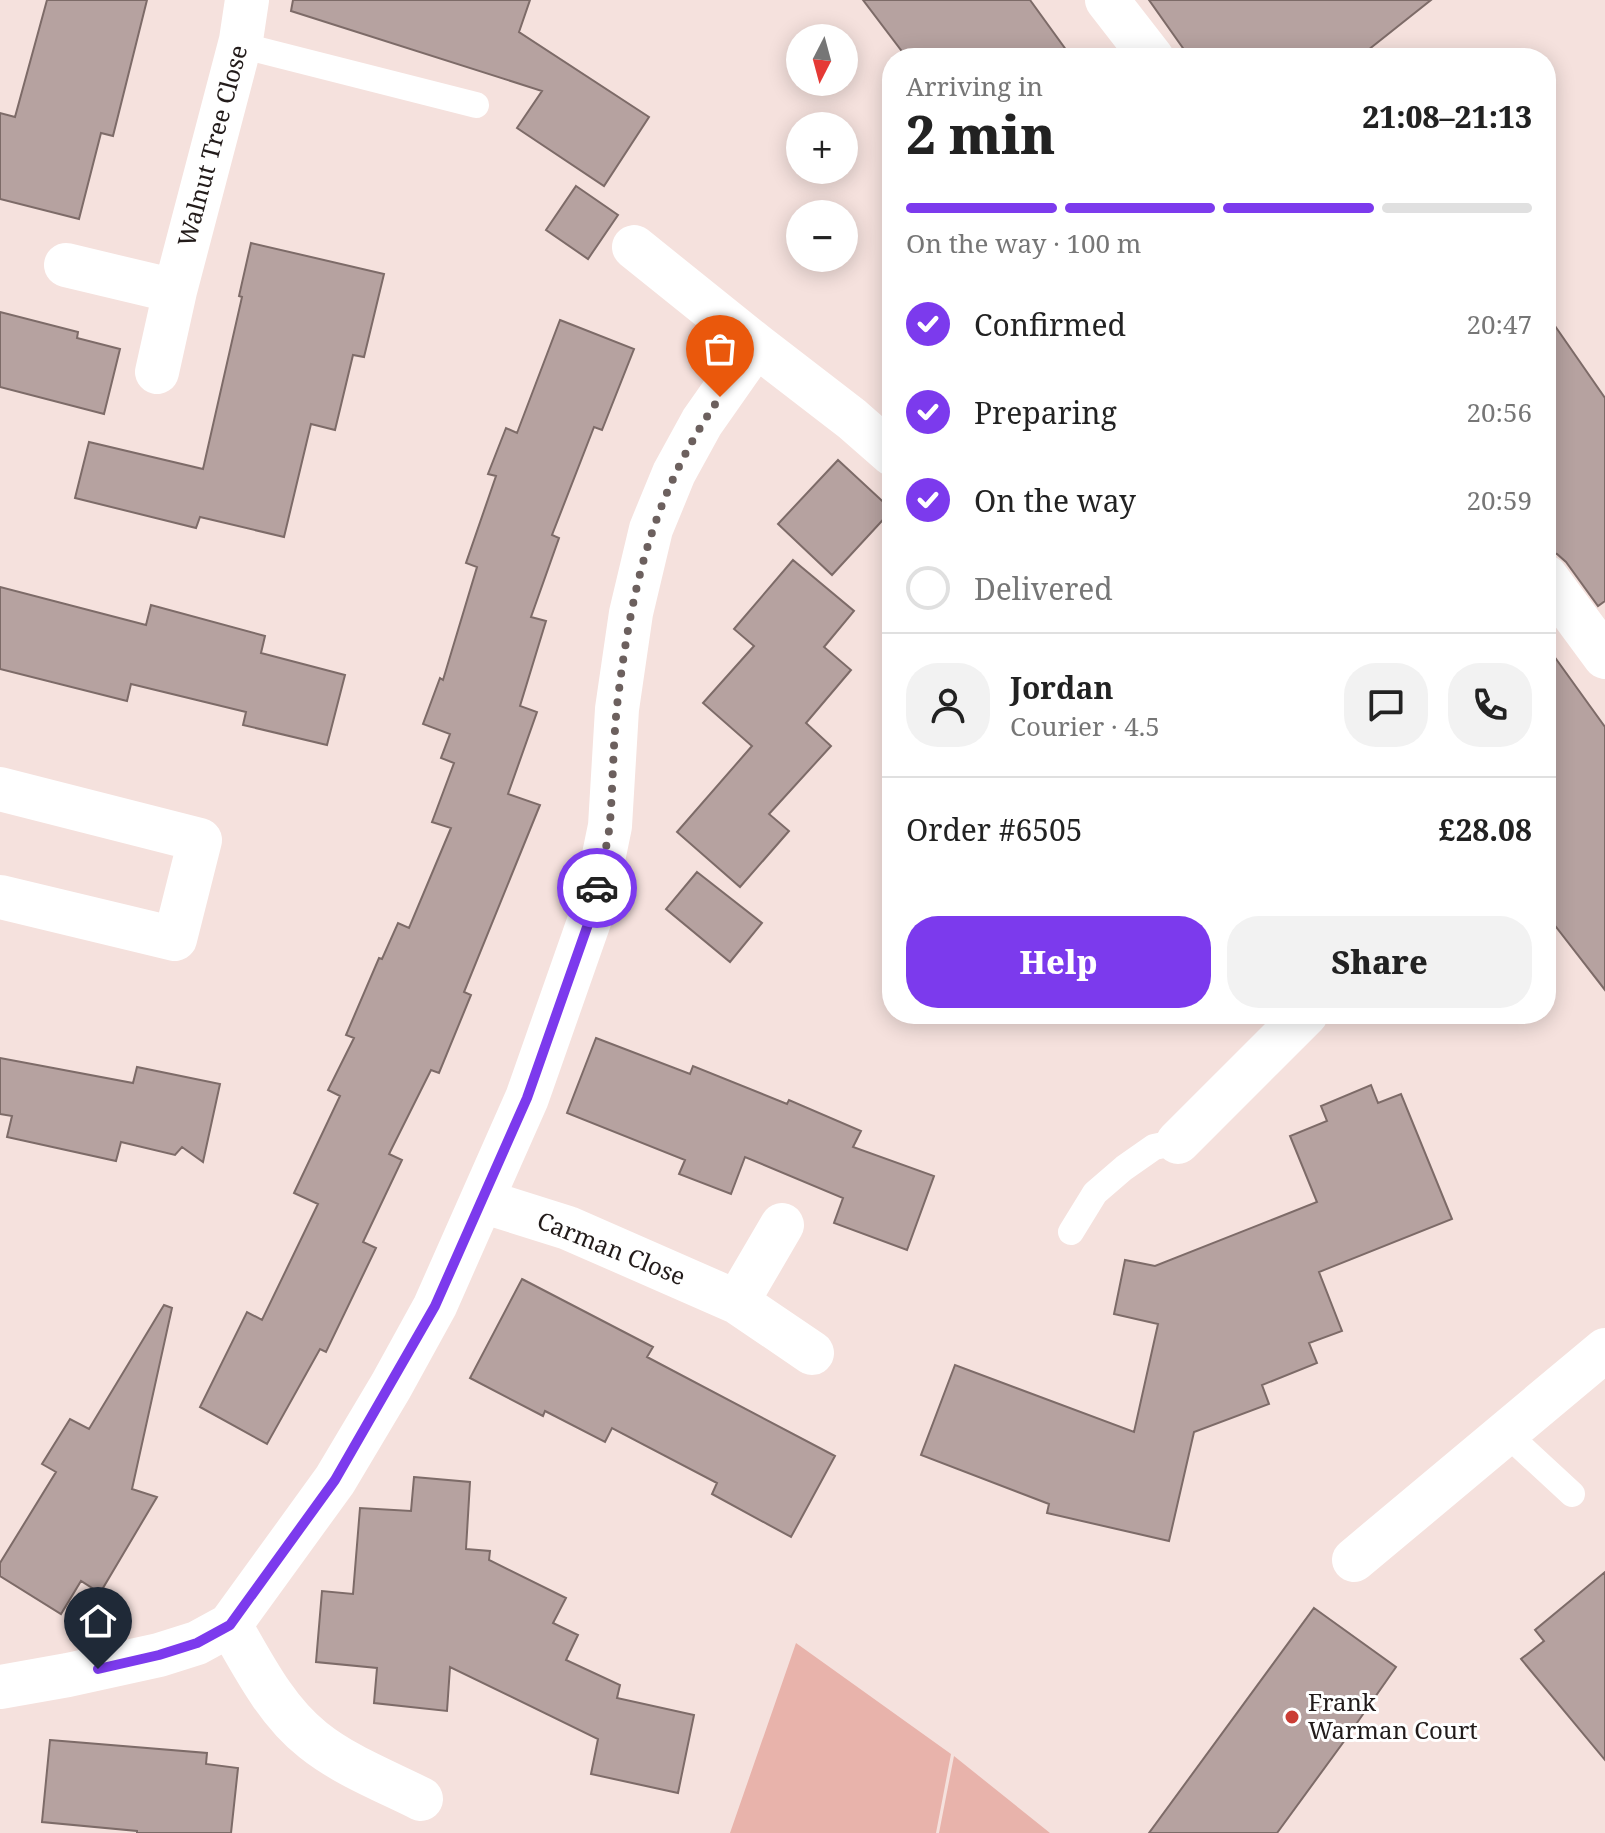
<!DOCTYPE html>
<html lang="en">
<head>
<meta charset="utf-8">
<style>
	:root { --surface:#fff; --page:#f2f2f2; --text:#222; --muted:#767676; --line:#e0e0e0; --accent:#7c3aed }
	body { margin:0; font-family:"Noto Serif",serif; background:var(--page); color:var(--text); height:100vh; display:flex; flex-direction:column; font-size:30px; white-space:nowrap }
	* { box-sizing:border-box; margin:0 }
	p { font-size:26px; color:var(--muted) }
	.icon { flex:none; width:44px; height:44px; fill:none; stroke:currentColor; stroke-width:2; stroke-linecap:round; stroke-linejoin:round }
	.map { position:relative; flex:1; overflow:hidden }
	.details { position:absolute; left:882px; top:48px; width:674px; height:976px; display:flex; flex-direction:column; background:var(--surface); border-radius:32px; box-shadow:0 4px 20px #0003 }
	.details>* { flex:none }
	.needle { width:52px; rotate:186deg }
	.tools { position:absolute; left:786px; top:24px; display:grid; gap:16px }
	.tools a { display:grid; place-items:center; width:72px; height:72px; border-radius:50%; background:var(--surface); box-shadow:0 4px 20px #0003; font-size:40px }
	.pin { position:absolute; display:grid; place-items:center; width:68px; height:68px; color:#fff; margin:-82px -34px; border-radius:50% 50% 50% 0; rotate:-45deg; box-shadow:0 0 8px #0007 }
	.pin .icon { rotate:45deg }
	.courier { position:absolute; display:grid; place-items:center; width:80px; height:80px; margin:-40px; border:6px solid #7c3aed; border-radius:50%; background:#fff; color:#222; box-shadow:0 2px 10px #0007 }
	.headline em { font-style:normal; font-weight:800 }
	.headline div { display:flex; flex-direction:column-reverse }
	.headline { display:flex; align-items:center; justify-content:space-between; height:136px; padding:0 24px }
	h1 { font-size:52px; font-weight:800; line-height:60px }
	.bar { display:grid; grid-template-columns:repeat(4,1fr); gap:12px 8px; align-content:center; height:96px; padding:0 24px }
	.bar i { height:10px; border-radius:6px; background:var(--line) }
	.bar .current { background:var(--accent) }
	.bar p { grid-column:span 4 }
	.line { display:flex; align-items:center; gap:20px; padding:0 24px; border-top:2px solid var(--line) }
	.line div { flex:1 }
	.round { display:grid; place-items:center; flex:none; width:84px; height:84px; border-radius:32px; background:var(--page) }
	ol { padding:0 24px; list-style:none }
	li { display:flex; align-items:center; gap:24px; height:88px }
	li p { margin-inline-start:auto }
	li .icon { padding:8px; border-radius:50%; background:var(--accent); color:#fff; stroke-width:4 }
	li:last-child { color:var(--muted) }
	li i { width:44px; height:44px; border:4px solid var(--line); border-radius:50% }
	.primary-button { display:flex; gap:16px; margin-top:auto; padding:16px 24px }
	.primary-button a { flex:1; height:92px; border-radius:32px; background:var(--accent); color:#fff; font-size:32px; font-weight:800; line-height:92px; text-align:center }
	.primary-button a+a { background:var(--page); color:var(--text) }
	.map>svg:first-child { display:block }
	.green { fill:#e8b3ab }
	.building { fill:#b6a2a0; stroke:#7d6b68; stroke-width:2 }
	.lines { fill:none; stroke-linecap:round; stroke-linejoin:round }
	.lane { stroke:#fff; stroke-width:26 }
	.street { stroke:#fff; stroke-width:44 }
	.secondary { stroke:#fff; stroke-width:44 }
	.done { stroke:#6c605e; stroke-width:8; stroke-dasharray:0 14.4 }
	.route { stroke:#7c3aed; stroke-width:10 }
	.poi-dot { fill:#cb3d35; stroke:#fff; stroke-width:3 }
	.labels { text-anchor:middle; stroke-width:6; stroke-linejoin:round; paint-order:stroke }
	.street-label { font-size:24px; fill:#221b1a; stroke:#fff }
	.poi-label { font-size:24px; fill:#221b1a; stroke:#fff; text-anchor:start }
</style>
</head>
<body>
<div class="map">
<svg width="1605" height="1833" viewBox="0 0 1605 1833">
	<rect width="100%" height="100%" fill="#f5e1dd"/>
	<!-- green -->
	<path class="green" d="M 796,1643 L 951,1754 L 936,1833 L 730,1833 Z
		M 954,1756 L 1050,1833 L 939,1833 Z"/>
	<!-- building -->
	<path class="building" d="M 47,0 L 147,0 L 113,136 L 101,133 L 79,219 L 0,199 L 0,113 L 15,117 Z
		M 293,0 L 530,0 L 519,32 L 649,117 L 604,186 L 517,128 L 542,91 L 291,11 Z
		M 863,0 L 1030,0 L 1072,58 L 907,58 Z
		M 1149,0 L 1431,0 L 1358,58 L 1190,58 Z
		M 576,186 L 618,215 L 588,259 L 546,230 Z
		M 251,243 L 384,274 L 364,357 L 353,355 L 335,430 L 311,424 L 284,537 L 200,517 L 196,528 L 75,498 L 89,442 L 203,469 L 242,297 L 239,296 Z
		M 0,312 L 78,332 L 77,338 L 120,349 L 104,414 L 0,387 Z
		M 1546,313 L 1605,398 L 1605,601 L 1598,606 L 1566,562 L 1557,554 L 1546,552 Z
		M 560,320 L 634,349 L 602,430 L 594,427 L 552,535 L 559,538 L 531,617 L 546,621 L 520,706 L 537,712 L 508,794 L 540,805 L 464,992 L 471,995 L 439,1073 L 431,1070 L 389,1154 L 402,1160 L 363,1242 L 376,1248 L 326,1352 L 320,1349 L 267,1444 L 200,1407 L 247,1312 L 262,1320 L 318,1204 L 294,1193 L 340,1096 L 328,1090 L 354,1038 L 346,1035 L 379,958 L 382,959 L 398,923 L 409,928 L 451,828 L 432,822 L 454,763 L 441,758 L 450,734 L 423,724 L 440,678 L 443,680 L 477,567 L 466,563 L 496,476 L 488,474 L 506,428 L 517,433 Z
		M 838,460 L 892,510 L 832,575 L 778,524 Z
		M 793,560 L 854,611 L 824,647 L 851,670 L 806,723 L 831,746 L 769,814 L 789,831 L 740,887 L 677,832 L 752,746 L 703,703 L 754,646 L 734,629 Z
		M 0,587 L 146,625 L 151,605 L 265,636 L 261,653 L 345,675 L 327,745 L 243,725 L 246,712 L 131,684 L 127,701 L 0,669 Z
		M 1546,645 L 1605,727 L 1605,990 L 1546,914 Z
		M 697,872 L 762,923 L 730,962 L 666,909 Z
		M 596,1038 L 690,1074 L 693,1066 L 787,1104 L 789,1100 L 861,1131 L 853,1147 L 934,1176 L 907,1250 L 834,1223 L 843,1198 L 745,1157 L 731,1194 L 679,1174 L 685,1160 L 567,1113 Z
		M 0,1058 L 133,1083 L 137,1067 L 220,1084 L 203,1162 L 182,1147 L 175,1155 L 121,1142 L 116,1161 L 7,1137 L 12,1116 L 0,1114 Z
		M 1371,1085 L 1378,1103 L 1401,1094 L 1452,1219 L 1319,1272 L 1342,1331 L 1309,1343 L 1317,1363 L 1262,1385 L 1269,1404 L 1194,1432 L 1169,1541 L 1047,1513 L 1049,1504 L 921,1455 L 955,1365 L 1134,1432 L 1158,1324 L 1114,1314 L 1125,1260 L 1155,1266 L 1317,1202 L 1290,1136 L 1327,1121 L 1321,1106 Z
		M 522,1279 L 653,1347 L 647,1357 L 835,1456 L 791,1537 L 712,1494 L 717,1483 L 612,1428 L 605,1442 L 545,1411 L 543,1416 L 470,1378 Z
		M 164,1305 L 172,1308 L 132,1489 L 157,1497 L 100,1593 L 81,1581 L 61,1614 L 0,1576 L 0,1563 L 56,1472 L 42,1464 L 70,1419 L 89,1429 Z
		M 414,1477 L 470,1482 L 466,1549 L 490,1551 L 489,1560 L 566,1598 L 553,1623 L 578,1635 L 566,1660 L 620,1685 L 617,1698 L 694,1715 L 678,1793 L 591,1774 L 598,1739 L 450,1667 L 447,1711 L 374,1703 L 377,1668 L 316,1662 L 322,1591 L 353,1594 L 360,1508 L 411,1511 Z
		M 1605,1572 L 1605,1760 L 1521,1659 L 1544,1641 L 1535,1630 Z
		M 1314,1608 L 1396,1667 L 1345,1740 L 1277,1833 L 1149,1833 Z
		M 50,1740 L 207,1753 L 206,1764 L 238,1768 L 231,1833 L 137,1833 L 137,1831 L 42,1822 Z"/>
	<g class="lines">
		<!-- lane -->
		<path class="lane" d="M 240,45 L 476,105
			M 1071,1232 L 1095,1193 L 1124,1168 L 1154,1147 L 1178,1142
			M 1506,1433 L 1572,1494"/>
		<!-- street -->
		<path class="street" d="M 634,247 L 756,345
			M 66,265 L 175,291
			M 157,372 L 175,291 L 241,40 L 247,0
			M 0,789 L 200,840 L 175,939 L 0,897
			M 1178,1142 L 1306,1014
			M 482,1201 L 568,1228 L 737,1302 L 782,1225
			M 737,1302 L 812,1353
			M 1354,1560 L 1605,1350
			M 230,1625 C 253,1665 276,1711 313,1740 C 344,1765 385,1781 421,1799
			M 0,1687 L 68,1675 L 159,1655 L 197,1643 L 230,1625 L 335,1480 L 391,1386 L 435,1306 L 527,1098 L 592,913 L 610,826 L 617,709 L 631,613 L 651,529 L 674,473 L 702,422 L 756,345 L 852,419 L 892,454"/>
		<!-- secondary -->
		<path class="secondary" d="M 1107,0 L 1152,58
			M 1546,577 L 1605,657"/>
	</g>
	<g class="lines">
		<!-- done -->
		<path class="done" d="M 597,888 C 601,867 608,844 610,822 C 613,784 613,745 617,706 C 631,589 652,495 720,397"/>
		<!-- route -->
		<path class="route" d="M 98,1669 L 159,1655 L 197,1643 L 230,1625 L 335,1480 L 435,1306 L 527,1098 L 592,913 L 597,888"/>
	</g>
	<!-- markers -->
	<circle class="poi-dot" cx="1292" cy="1717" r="8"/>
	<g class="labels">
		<!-- street labels -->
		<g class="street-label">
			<text transform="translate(213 146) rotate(-75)" y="8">Walnut Tree Close</text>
			<text transform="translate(611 1249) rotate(22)" y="8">Carman Close</text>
		</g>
		<!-- poi labels -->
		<g class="poi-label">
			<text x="1308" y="1711">Frank<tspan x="1308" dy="28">Warman Court</tspan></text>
		</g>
	</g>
</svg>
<div class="tools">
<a><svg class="needle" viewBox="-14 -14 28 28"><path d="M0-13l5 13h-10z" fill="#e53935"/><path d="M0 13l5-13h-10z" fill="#767676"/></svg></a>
<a>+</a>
<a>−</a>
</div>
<div class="pin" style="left:720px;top:397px;background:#ea580c"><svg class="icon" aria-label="bag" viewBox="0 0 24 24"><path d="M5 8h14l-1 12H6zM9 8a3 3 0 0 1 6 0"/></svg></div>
<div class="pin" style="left:98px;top:1669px;background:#1f2937"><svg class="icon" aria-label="home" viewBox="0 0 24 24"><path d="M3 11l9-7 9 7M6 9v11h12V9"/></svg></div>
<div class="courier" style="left:597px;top:888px"><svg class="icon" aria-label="car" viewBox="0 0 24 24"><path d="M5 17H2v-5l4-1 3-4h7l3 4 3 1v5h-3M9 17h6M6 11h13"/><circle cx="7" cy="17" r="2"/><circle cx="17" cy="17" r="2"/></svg></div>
<section class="details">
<div class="headline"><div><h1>2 min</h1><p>Arriving in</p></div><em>21:08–21:13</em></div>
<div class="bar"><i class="current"></i><i class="current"></i><i class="current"></i><i></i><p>On the way · 100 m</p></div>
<ol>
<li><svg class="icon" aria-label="check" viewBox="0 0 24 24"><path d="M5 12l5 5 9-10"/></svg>Confirmed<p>20:47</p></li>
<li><svg class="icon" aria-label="check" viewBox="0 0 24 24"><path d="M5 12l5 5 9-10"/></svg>Preparing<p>20:56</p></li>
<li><svg class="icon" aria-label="check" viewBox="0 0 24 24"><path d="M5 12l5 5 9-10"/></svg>On the way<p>20:59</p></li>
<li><i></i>Delivered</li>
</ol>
<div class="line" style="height:144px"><a class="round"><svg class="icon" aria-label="person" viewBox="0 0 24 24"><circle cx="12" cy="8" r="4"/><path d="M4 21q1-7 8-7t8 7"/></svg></a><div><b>Jordan</b><p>Courier · 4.5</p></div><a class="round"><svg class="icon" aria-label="chat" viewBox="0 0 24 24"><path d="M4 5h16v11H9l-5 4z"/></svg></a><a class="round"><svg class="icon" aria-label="phone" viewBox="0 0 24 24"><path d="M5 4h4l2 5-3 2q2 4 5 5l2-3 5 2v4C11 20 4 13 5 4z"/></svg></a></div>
<div class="line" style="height:104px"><div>Order #6505</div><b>£28.08</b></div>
<div class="primary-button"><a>Help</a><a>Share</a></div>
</section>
</div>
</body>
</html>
